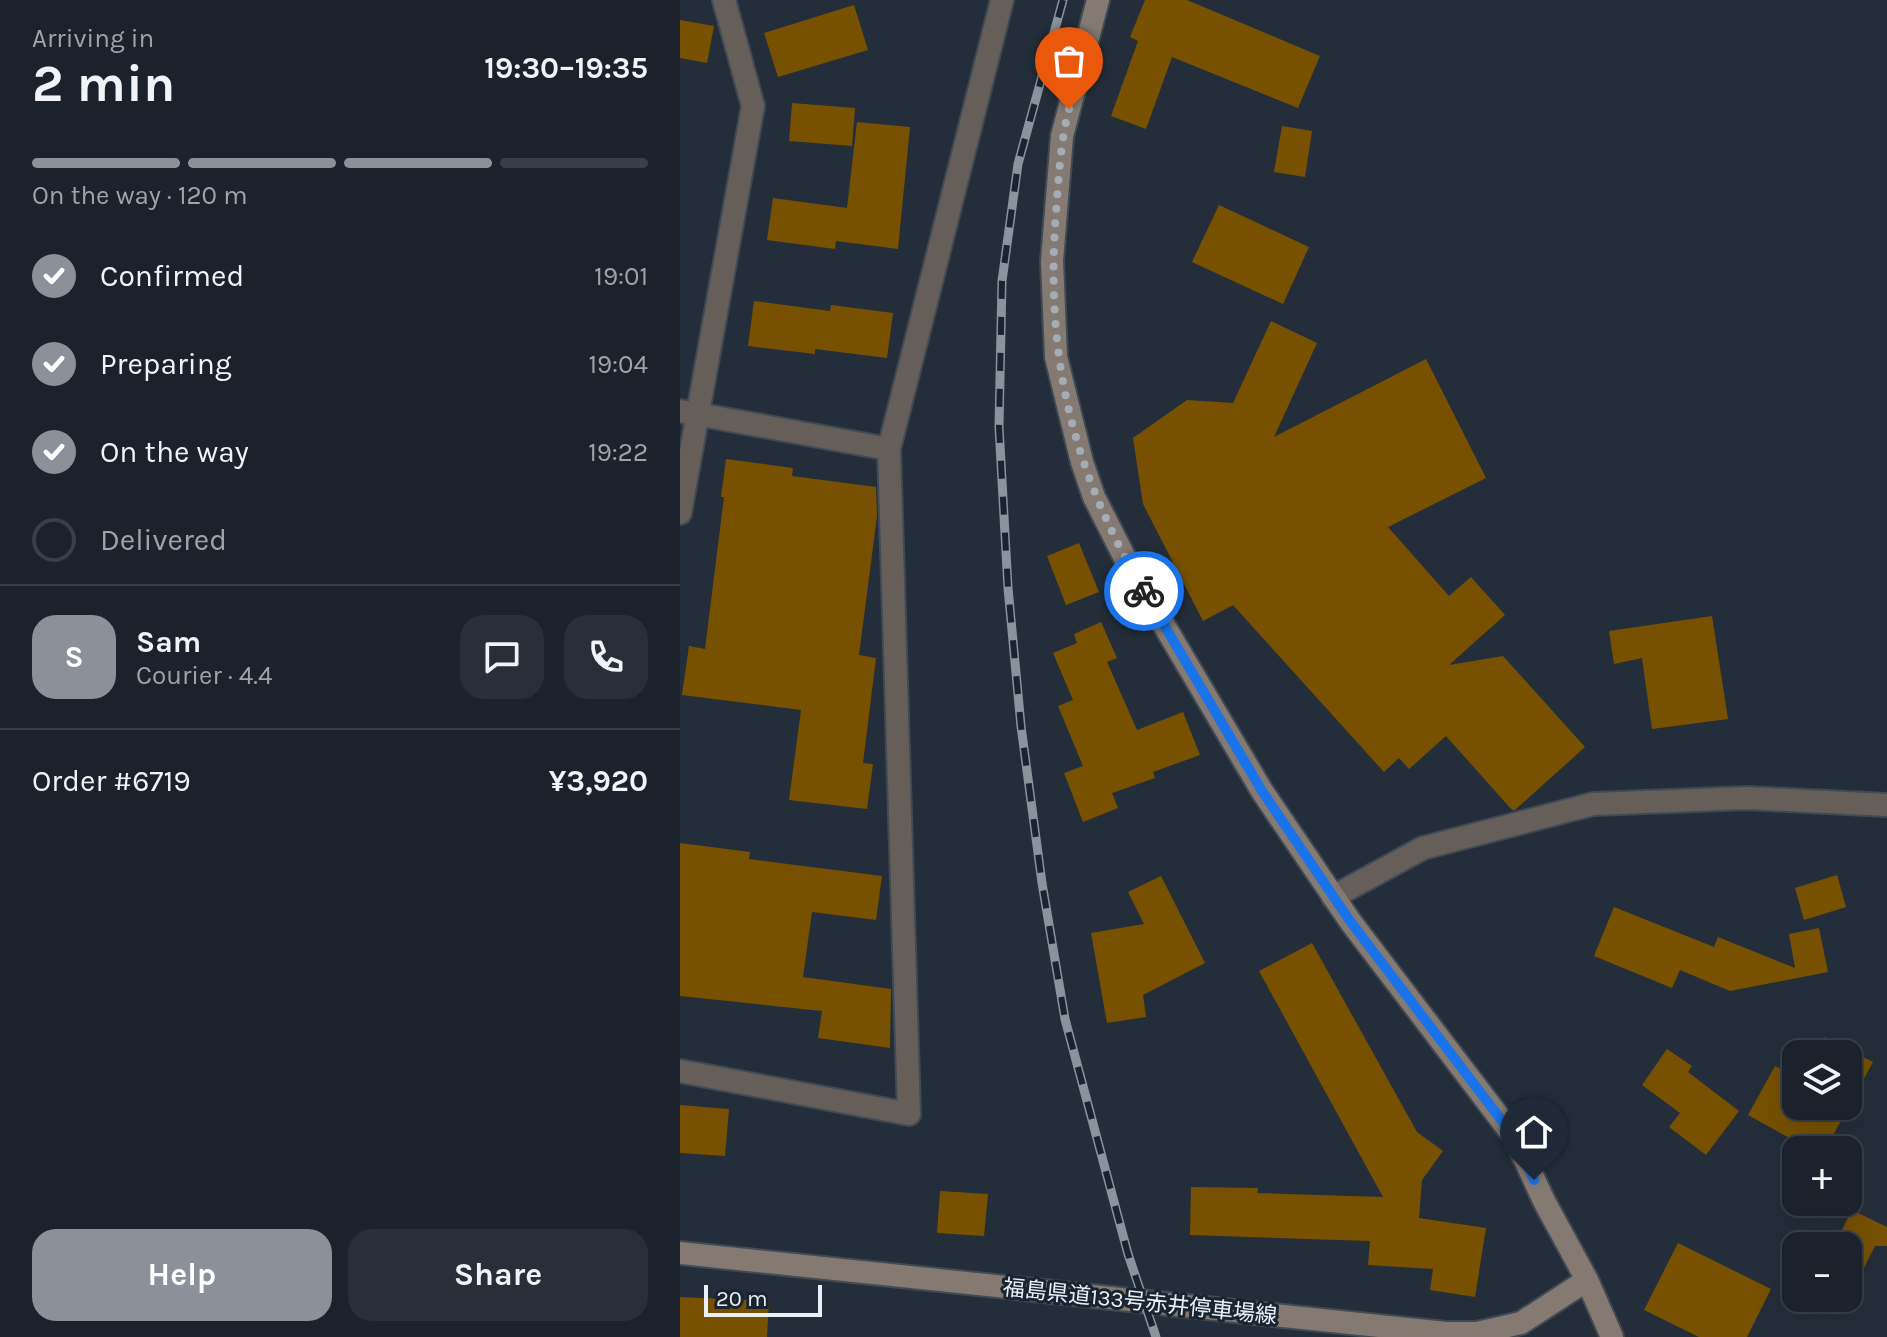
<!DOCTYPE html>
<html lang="en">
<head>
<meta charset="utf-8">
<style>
	:root { --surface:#1b222c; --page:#282f38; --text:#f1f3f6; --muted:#a0a4a9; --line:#393f48; --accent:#8c9099 }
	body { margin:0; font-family:Karla,"Noto Sans JP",sans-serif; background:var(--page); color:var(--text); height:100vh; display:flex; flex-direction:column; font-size:30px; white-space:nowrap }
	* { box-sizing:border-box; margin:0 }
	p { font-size:26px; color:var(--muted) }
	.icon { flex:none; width:44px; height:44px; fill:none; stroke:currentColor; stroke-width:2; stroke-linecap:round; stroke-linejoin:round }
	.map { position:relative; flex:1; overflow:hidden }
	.sheet { display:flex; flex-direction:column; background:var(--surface); width:680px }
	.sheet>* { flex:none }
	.controls { position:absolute; left:1102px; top:1040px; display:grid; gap:16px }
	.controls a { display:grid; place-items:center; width:80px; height:80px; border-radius:16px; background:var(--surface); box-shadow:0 8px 32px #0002,0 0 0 2px var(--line); font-size:40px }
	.scale { position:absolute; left:24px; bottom:20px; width:118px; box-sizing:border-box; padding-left:8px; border:4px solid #e9f0f8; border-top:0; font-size:22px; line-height:28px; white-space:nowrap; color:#e9f0f8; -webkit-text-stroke:6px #1a2430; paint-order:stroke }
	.pin { position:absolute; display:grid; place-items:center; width:68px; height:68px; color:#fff; margin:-82px -34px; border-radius:50% 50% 50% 0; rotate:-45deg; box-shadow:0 0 8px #0007 }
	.pin .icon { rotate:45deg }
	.courier { position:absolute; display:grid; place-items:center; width:80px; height:80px; margin:-40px; border:6px solid #1a73e8; border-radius:50%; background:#fff; color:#222; box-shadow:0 2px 10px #0007 }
	.summary em { font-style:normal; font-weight:700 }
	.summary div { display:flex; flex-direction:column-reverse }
	.summary { display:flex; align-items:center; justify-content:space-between; height:136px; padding:0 32px }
	h1 { font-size:52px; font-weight:700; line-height:60px }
	.bar { display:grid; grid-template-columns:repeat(4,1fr); gap:12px 8px; align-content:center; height:96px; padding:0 32px }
	.bar i { height:10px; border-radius:6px; background:var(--line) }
	.bar .selected { background:var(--accent) }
	.bar p { grid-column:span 4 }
	.line { display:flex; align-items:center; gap:20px; padding:0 32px; border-top:2px solid var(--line) }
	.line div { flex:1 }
	.round { display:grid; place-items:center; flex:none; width:84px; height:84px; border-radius:24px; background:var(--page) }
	ol { padding:0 32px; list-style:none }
	li { display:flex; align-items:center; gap:24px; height:88px }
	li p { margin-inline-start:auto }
	li .icon { padding:8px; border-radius:50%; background:var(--accent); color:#fff; stroke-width:4 }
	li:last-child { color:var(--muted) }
	li i { width:44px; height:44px; border:4px solid var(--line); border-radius:50% }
	.primary-button { display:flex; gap:16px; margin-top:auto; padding:16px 32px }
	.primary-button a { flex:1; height:92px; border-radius:24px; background:var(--accent); color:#fff; font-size:32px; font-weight:700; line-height:92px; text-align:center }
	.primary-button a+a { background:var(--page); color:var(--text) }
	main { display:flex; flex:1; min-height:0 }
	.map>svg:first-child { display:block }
	.building { fill:#775100 }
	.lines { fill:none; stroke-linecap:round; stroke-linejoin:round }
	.minor-casing { stroke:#404955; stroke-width:26 }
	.secondary-casing { stroke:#404955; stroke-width:26 }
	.minor { stroke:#655e59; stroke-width:22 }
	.secondary { stroke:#847a71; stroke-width:22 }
	.rail-casing { stroke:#8b939d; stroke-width:9 }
	.rail { stroke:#1a2430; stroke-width:6; stroke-dasharray:18; stroke-linecap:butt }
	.done { stroke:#a4acb6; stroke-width:8; stroke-dasharray:0 14.4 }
	.route { stroke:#1a73e8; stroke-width:10 }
	.labels { text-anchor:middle; stroke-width:6; stroke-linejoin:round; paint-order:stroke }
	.street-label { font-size:22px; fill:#e9f0f8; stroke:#1a2430 }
</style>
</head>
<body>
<main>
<section class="sheet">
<div class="summary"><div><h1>2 min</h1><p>Arriving in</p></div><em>19:30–19:35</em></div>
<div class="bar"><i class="selected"></i><i class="selected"></i><i class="selected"></i><i></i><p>On the way · 120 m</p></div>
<ol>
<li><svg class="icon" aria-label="check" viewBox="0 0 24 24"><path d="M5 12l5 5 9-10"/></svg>Confirmed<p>19:01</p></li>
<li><svg class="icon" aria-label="check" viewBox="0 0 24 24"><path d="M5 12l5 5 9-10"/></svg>Preparing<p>19:04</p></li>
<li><svg class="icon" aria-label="check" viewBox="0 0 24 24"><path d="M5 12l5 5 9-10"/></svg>On the way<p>19:22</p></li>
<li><i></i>Delivered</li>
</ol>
<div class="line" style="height:144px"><b class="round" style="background:var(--accent);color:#fff">S</b><div><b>Sam</b><p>Courier · 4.4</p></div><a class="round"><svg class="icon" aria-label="chat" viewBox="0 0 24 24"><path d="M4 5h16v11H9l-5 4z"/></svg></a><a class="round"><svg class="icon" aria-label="phone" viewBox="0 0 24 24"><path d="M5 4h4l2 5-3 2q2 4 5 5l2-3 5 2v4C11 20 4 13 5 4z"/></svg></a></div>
<div class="line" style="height:104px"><div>Order #6719</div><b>¥3,920</b></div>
<div class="primary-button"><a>Help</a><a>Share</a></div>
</section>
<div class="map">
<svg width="1207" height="1337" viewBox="0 0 1207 1337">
	<rect width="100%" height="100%" fill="#242e3a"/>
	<!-- building -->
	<path class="building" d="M 465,0 L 507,0 L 640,56 L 618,108 L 492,57 L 466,129 L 431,116 L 458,41 L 450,37 Z
		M 174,5 L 188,50 L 98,77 L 84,33 Z
		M 0,20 L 34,26 L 27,63 L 0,58 Z
		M 112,103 L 175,108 L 172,146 L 109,141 Z
		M 177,122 L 230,127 L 218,249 L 156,241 L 155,249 L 87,240 L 93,198 L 167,208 Z
		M 602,126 L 632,131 L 625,177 L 594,172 Z
		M 539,205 L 629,247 L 603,304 L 512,262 Z
		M 74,301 L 150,311 L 151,305 L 213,313 L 207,358 L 135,349 L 135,354 L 68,346 Z
		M 591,321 L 637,343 L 594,437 L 746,359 L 806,478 L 708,527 L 769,596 L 791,577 L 825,615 L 769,665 L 823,656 L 905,747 L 835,810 L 832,810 L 766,736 L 729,769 L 719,758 L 704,772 L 553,605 L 523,621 L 463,504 L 453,438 L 507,400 L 553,403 Z
		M 46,459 L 113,468 L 112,476 L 196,487 L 197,516 L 179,655 L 196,658 L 183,763 L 193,764 L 187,809 L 109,800 L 121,710 L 2,695 L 9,646 L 25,649 L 44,497 L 41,497 Z
		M 399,543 L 419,592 L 386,605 L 367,556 Z
		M 1032,616 L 1048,719 L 972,729 L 962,658 L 934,664 L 929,631 Z
		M 421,622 L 437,658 L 427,662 L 457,730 L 503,712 L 520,755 L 473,772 L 475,778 L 432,793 L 438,808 L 403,822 L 384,773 L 403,766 L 378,706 L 393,700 L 373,653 L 397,643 L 394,634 Z
		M 0,843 L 70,852 L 69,859 L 202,876 L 196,920 L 132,912 L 123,977 L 211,989 L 210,1048 L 138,1038 L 142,1011 L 0,996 Z
		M 1157,875 L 1166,907 L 1124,920 L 1115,888 Z
		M 481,876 L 525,963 L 463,995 L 466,1017 L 427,1023 L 411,933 L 464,924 L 448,892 Z
		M 934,907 L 1034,947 L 1038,937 L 1115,968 L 1109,934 L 1139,928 L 1148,972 L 1050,991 L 1000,970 L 992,988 L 914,956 Z
		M 632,943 L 737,1132 L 763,1151 L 742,1180 L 739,1218 L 806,1228 L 795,1297 L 750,1290 L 753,1269 L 688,1265 L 690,1241 L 510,1235 L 511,1187 L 578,1188 L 577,1193 L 703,1197 L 579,971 Z
		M 1144,1037 L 1193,1062 L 1145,1150 L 1131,1150 L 1068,1115 L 1095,1066 L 1116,1077 L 1116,1106 L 1168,1106 L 1168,1054 L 1136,1054 Z
		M 987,1049 L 1012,1066 L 1008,1072 L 1059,1111 L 1026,1155 L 989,1127 L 1000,1113 L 962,1085 Z
		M 0,1105 L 49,1109 L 45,1156 L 0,1153 Z
		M 260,1191 L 308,1194 L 304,1236 L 257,1233 Z
		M 1168,1208 L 1207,1227 L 1207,1246 L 1195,1246 L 1168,1299 L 1168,1246 L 1154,1246 L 1168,1218 Z
		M 998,1243 L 1091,1289 L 1067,1337 L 1019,1337 L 964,1310 Z
		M 0,1297 L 89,1301 L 87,1337 L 0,1337 Z"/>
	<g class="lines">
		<!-- minor casing -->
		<g class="minor-casing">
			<path id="minor" d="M 0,411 L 209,449
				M 0,513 L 73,106 L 44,0
				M 653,897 L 743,848 L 913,804 L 1067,798 L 1207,805
				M 0,1071 L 229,1114 L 209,449 L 322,0"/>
		</g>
		<!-- secondary casing -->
		<g class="secondary-casing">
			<path id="secondary" d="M 418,0 L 382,136 L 372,261 L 376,357 L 402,462 L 414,497 L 449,566 L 582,791 L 670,921 L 835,1138 L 864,1201 L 907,1280 L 932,1337
				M 0,1253 L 766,1333 L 797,1333 L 841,1323 L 907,1280"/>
		</g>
		<!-- minor -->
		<use href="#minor" class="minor"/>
		<!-- secondary -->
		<use href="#secondary" class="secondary"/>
		<!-- rail casing -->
		<g class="rail-casing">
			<path id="rail" d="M 383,0 L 338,164 L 322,281 L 319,427 L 328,588 L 341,726 L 362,883 L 385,1019 L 448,1254 L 476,1337"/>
		</g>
		<!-- rail -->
		<use href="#rail" class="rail"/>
	</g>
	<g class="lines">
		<!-- done -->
		<path class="done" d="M 389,109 C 380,143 379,177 376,212 C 365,354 391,468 464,591"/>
		<!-- route -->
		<path class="route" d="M 464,591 L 582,791 L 670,921 L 835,1138 L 854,1180"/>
	</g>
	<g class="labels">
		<!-- street labels -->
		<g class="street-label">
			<text transform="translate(460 1301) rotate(6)" y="8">福島県道133号赤井停車場線</text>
		</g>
	</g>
</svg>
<div class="controls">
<a><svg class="icon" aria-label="layers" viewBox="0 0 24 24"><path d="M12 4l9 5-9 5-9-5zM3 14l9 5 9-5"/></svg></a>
<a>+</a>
<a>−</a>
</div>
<div class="scale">20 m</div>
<div class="pin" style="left:389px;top:109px;background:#ea580c"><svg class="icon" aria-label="bag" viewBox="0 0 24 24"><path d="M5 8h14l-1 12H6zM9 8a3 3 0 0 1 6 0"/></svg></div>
<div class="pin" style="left:854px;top:1180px;background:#1f2937"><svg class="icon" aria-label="home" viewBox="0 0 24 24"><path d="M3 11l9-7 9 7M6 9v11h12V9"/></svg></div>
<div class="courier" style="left:464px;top:591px"><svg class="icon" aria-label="bike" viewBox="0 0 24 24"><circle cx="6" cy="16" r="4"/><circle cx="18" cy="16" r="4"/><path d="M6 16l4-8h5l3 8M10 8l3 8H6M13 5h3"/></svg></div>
</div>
</main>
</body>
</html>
